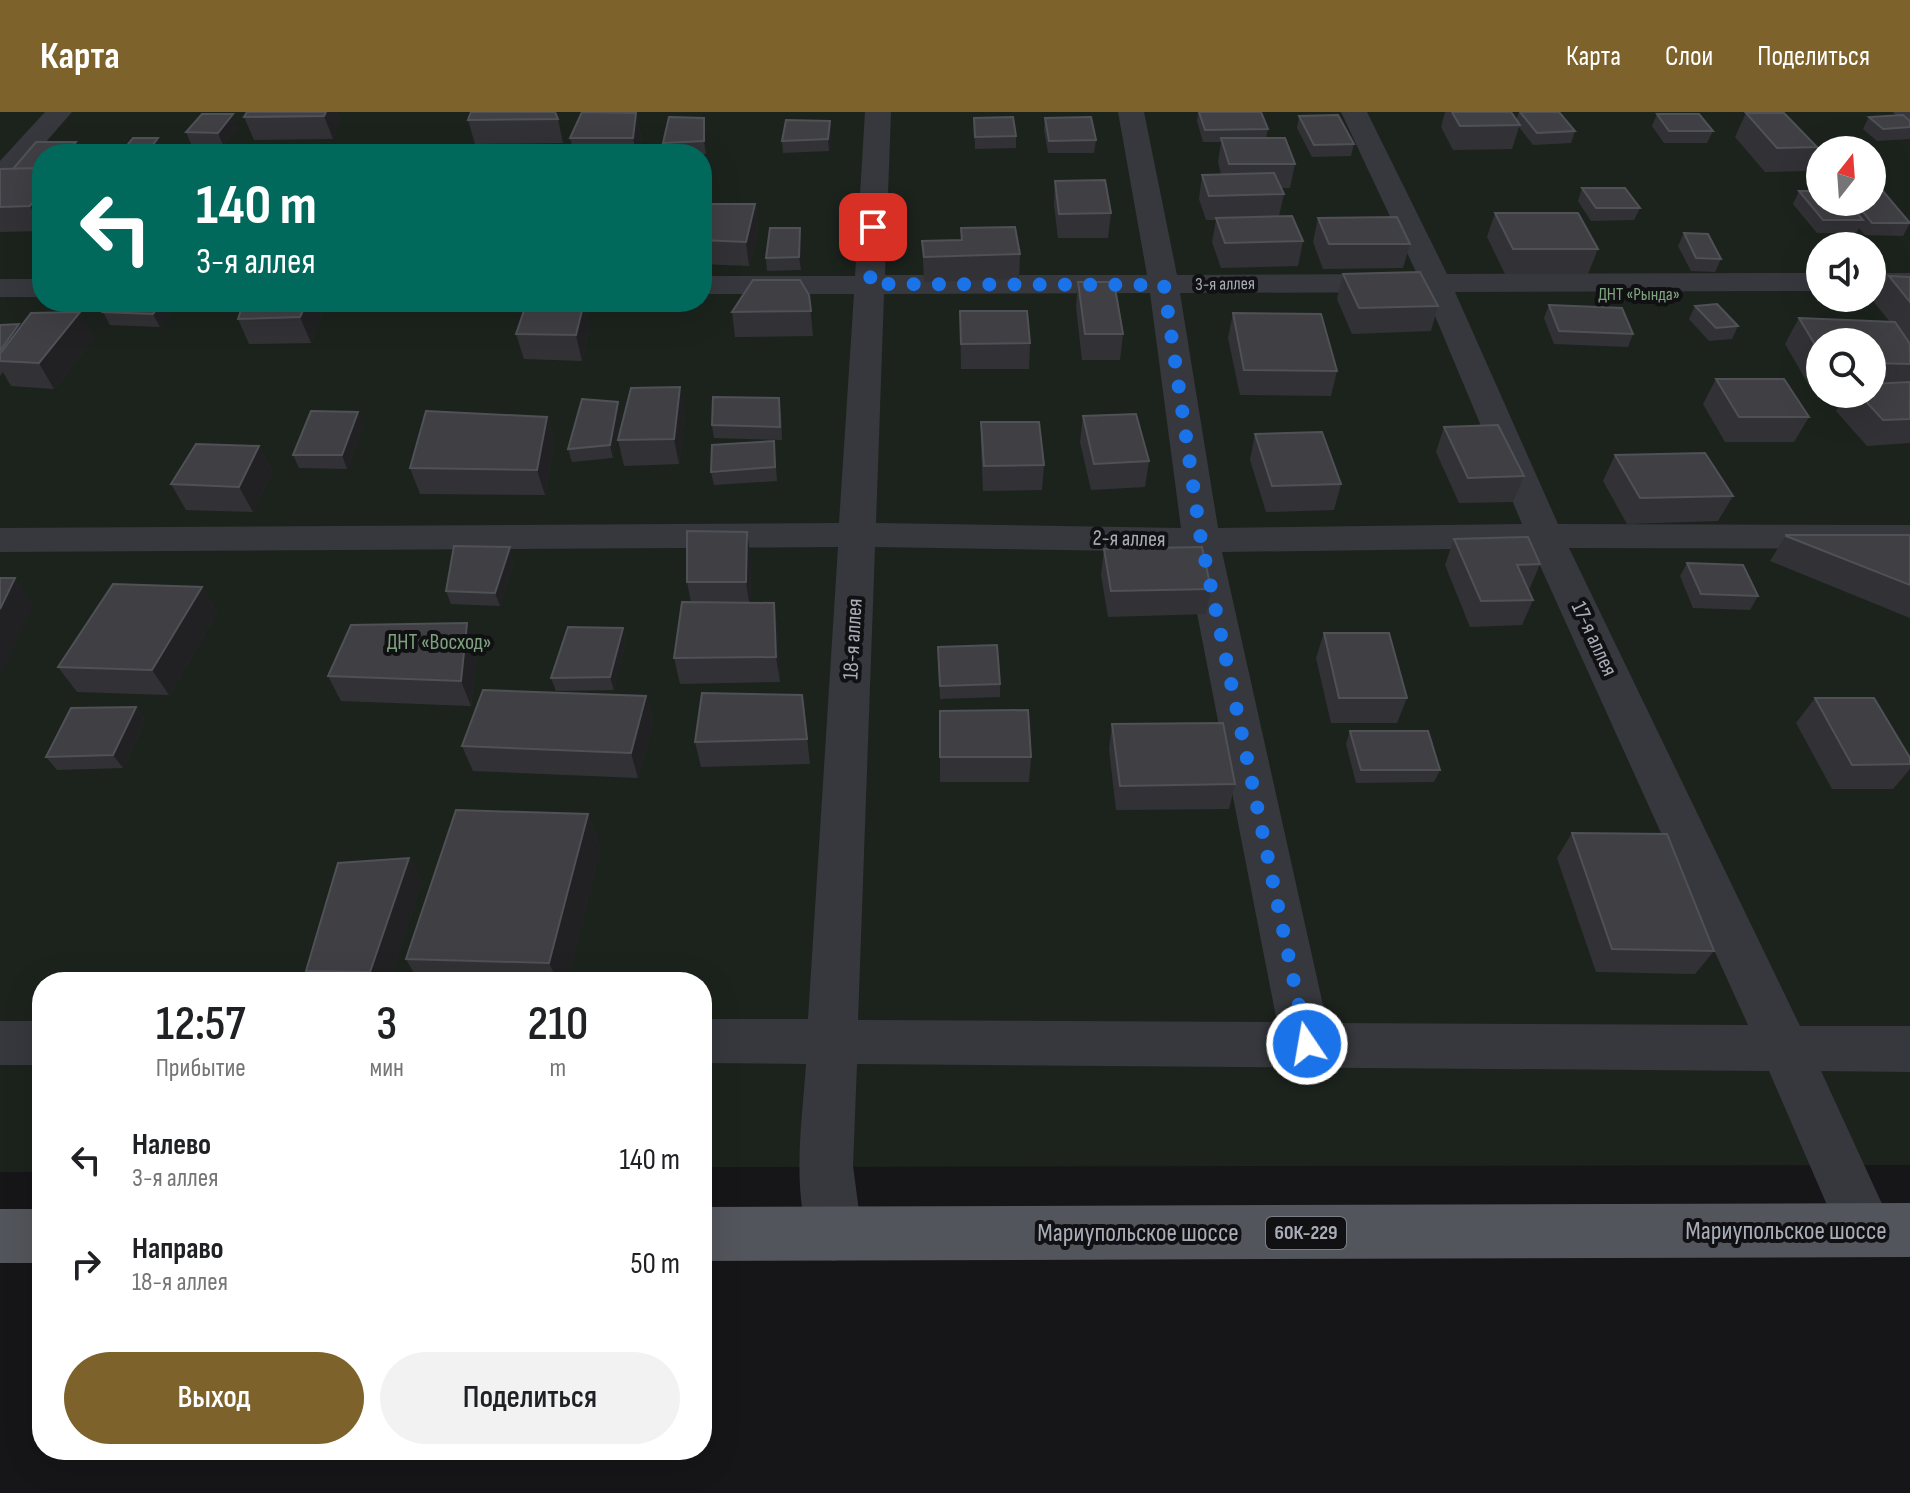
<!DOCTYPE html>
<html lang="ru">
<head>
<meta charset="utf-8">
<style>
	body { margin:0; font-family:"Sofia Sans Condensed",sans-serif; background:#f2f2f2; color:#202124; height:100vh; display:flex; flex-direction:column; font-size:30px; white-space:nowrap }
	* { box-sizing:border-box; margin:0 }
	p { font-size:26px; color:#757577 }
	.icon { flex:none; width:44px; height:44px; fill:none; stroke:currentColor; stroke-width:2; stroke-linecap:round; stroke-linejoin:round }
	.map { position:relative; flex:1; overflow:hidden }
	.side { position:absolute; left:32px; top:860px; width:680px; height:488px; display:flex; flex-direction:column; background:#fff; border-radius:32px; box-shadow:0 8px 32px #0002 }
	.side>* { flex:none }
	.banner { position:absolute; left:32px; top:32px; width:680px; height:168px; border-radius:32px; box-shadow:0 8px 32px #0002; background:#00695c; color:#fff; overflow:hidden }
	.needle { width:52px; rotate:17deg }
	.buttons { position:absolute; left:1806px; top:24px; display:grid; gap:16px }
	.buttons a { display:grid; place-items:center; width:80px; height:80px; border-radius:50%; background:#fff; box-shadow:0 8px 32px #0002; font-size:40px }
	.pin { position:absolute; display:grid; place-items:center; width:68px; height:68px; color:#fff; margin:-34px; border-radius:16px; box-shadow:0 4px 12px #0006 }
	.me { position:absolute; width:88px; margin:-44px; rotate:348deg; stroke-linejoin:round; filter:drop-shadow(0 0 6px #0008) }
	.turn { display:flex; align-items:center; gap:28px; height:168px; padding:0 32px; font-size:36px }
	.turn .icon { width:104px; height:104px; stroke-width:2.5 }
	.turn b { display:block; font-size:56px; line-height:68px }
	.eta { display:flex; justify-content:space-evenly; align-items:center; height:136px; text-align:center }
	.eta b { font-size:48px; font-weight:600; line-height:56px }
	.primary-button { display:flex; gap:16px; margin-top:auto; padding:16px 32px }
	.primary-button a { flex:1; height:92px; border-radius:48px; background:#7e622b; color:#fff; font-size:32px; font-weight:600; line-height:92px; text-align:center }
	.primary-button a+a { background:#f2f2f2; color:#202124 }
	ul { padding:0; list-style:none }
	li { display:flex; align-items:center; gap:24px; height:104px; padding:0 32px }
	li div { flex:1 }
	li b { display:block; font-size:30px }
	li em { font-style:normal }
	header { display:flex; align-items:center; gap:48px; box-sizing:border-box; height:112px; padding:0 40px; background:#7e622b; color:#fff }
	header strong { font-size:38px }
	nav { display:flex; gap:44px; margin-inline-start:auto; font-size:28px }
	.map>svg:first-child { display:block }
	.green { fill:#1c231d; fill-rule:evenodd }
	.lines { fill:none; stroke-linecap:round; stroke-linejoin:round }
	.minor { fill:#37383d; fill-rule:evenodd }
	.major { fill:#53555c; fill-rule:evenodd }
	.wall { fill:#323236 }
	.shaded-wall { fill:#212124 }
	.building { fill:#3f3f44; stroke:#4f5156; stroke-width:2 }
	.route { stroke:#1a73e8; stroke-width:14; stroke-dasharray:0 25.2 }
	.labels { text-anchor:middle; dominant-baseline:central; stroke-width:8; stroke-linejoin:round; paint-order:stroke }
	.far-street-label { font-size:18px; fill:#a8adb8; stroke:#111113 }
	.far-park-label { font-size:18px; fill:#7fa381; stroke:#111113 }
	.shield { fill:#111113; stroke:#7b7e86; stroke-width:2 }
	.shield-label { font-size:20px; font-weight:bold; fill:#a8adb8 }
	.street-label { font-size:22px; fill:#a8adb8; stroke:#111113 }
	.park-label { font-size:22px; fill:#7fa381; stroke:#111113 }
	.near-street-label { font-size:26px; fill:#a8adb8; stroke:#111113 }
</style>
</head>
<body>
<header>
<strong>Карта</strong>
<nav><a>Карта</a><a>Слои</a><a>Поделиться</a></nav>
</header>
<div class="map">
<svg width="1910" height="1381" viewBox="0 0 1910 1381">
	<rect width="100%" height="100%" fill="#161618"/>
	<path class="green" d="M0,0H1910V1053L702,1055V870H42V1060H0ZM1820,38H1872V90H1820ZM42,42H702V190H42ZM1820,134H1872V186H1820ZM1820,230H1872V282H1820Z"/>
	<g class="lines">
		<g class="minor">
			<path d="M45,0H72L10,71L0,73V49Z"/>
			<path d="M865,0H891L885,163H1147L1118,0H1144L1177,163L1417,162L1341,0H1367L1447,162L1820,161V179L1455,180L1558,412L1910,413V437L1569,436L1800,914H1910V960L1821,959L1894,1118L1886,1137L1866,1145L1846,1137L1769,959L857,952L853,1054L862,1122L854,1141L834,1149L814,1141C790,1083 802,1013 806,952L702,951V907H808L838,435L0,440V416L839,411L854,182H702V164H855ZM1425,180L1522,412L1218,416L1180,181ZM1150,181L1181,416L876,411L884,182ZM875,435L1185,440L1277,910L858,908ZM1532,436L1748,913L1327,911L1222,440Z"/>
			<path d="M1893,0H1910V12L1901,9Z"/>
			<rect x="1872" y="161" width="38" height="18"/>
			<rect x="0" y="167" width="42" height="18"/>
			<rect x="0" y="909" width="42" height="44"/>
		</g>
		<g class="major">
			<path d="M1910,1091V1145L702,1149V1095Z"/>
			<rect x="0" y="1097" width="42" height="54"/>
		</g>
	</g>
	<g class="wall">
		<path d="M337,0L340,9L333,27L254,28L244,5Z"/>
		<path d="M1198,0H1261L1268,17L1266,26L1295,52L1290,76H1281L1284,82L1279,104L1303,129L1298,154L1221,156L1212,130L1216,108H1206L1199,87L1202,63L1221,62L1218,50L1221,30H1203L1197,9Z"/>
		<path d="M1445,0H1511L1516,8L1519,0H1559L1575,19L1571,31L1533,33L1519,15L1512,37L1453,38L1441,15Z"/>
		<path d="M636,1L641,25L638,42H574L570,26Z"/>
		<path d="M1746,1L1817,35L1805,59L1765,60L1735,25Z"/>
		<path d="M1657,2L1713,19L1707,31H1664L1652,14Z"/>
		<path d="M1299,4L1354,32L1351,44L1312,45L1297,16Z"/>
		<path d="M1869,5L1910,9V27L1877,29L1863,17Z"/>
		<path d="M974,6L1016,24V36L975,37Z"/>
		<path d="M1045,6L1096,28L1094,41H1048L1044,18Z"/>
		<path d="M558,7L563,31L475,32L468,8Z"/>
		<path d="M830,9L831,21L829,39L783,41L782,29Z"/>
		<path d="M238,15L223,33L191,32L186,20Z"/>
		<path d="M706,18V42H665L663,31Z"/>
		<path d="M42,42V119L0,120V57H13Z"/>
		<path d="M1055,69L1111,101L1108,126H1058L1054,93Z"/>
		<path d="M1582,76L1640,96L1634,108L1591,109L1578,89Z"/>
		<path d="M1799,79L1820,90H1872L1910,111L1903,124L1865,123L1859,116L1856,121H1817L1793,92Z"/>
		<path d="M702,92H755L758,117L749,154L702,152Z"/>
		<path d="M1495,101L1598,137L1588,162H1505L1487,125Z"/>
		<path d="M1318,106L1410,132L1403,156L1323,157L1313,130Z"/>
		<path d="M961,116L1020,142L1019,167L924,170L922,129L961,128Z"/>
		<path d="M1684,121L1721,147L1715,160L1691,159L1678,134Z"/>
		<path d="M801,128V158L767,159L766,146Z"/>
		<path d="M1343,162L1438,194L1431,219L1352,222L1337,187Z"/>
		<path d="M1889,164L1910,165V331L1867,334L1836,299L1846,282H1872V230H1820V275H1810L1785,232L1799,206L1890,210L1874,190Z"/>
		<path d="M1078,170L1123,222L1120,248H1082L1076,195Z"/>
		<path d="M809,183L813,224L735,225L732,200Z"/>
		<path d="M179,190L160,215L110,213L103,200Z"/>
		<path d="M584,190L590,216L582,249L524,247L516,222Z"/>
		<path d="M1549,193L1633,222L1628,235L1554,232L1544,206Z"/>
		<path d="M1695,194L1738,214L1732,227L1709,229L1689,207Z"/>
		<path d="M325,196L311,231L249,232L238,207Z"/>
		<path d="M960,199L1030,231L1029,257H961Z"/>
		<path d="M1233,201L1337,259L1331,284L1240,283L1228,226Z"/>
		<path d="M0,213L21,215L94,226L54,277L11,274L3,260L0,264Z"/>
		<path d="M1716,267L1809,305L1794,330H1725L1703,292Z"/>
		<path d="M781,299L782,328L714,326L712,313Z"/>
		<path d="M685,300L679,352L624,354L618,328Z"/>
		<path d="M621,303L613,346L572,350L568,337Z"/>
		<path d="M1083,304L1149,349L1145,375L1091,378L1080,330Z"/>
		<path d="M547,305L554,330L545,383L420,382L410,356Z"/>
		<path d="M981,310L1044,353L1042,378L983,379L981,336Z"/>
		<path d="M364,313L347,357L299,356L293,343Z"/>
		<path d="M1444,315L1524,364L1513,390L1459,391L1436,340Z"/>
		<path d="M1255,322L1341,372L1334,398L1266,400L1250,348Z"/>
		<path d="M774,329L777,369L714,373L711,360Z"/>
		<path d="M259,334L272,359L253,400L186,398L171,372Z"/>
		<path d="M1615,343L1733,384L1718,409L1627,412L1603,369Z"/>
		<path d="M1786,423H1910V506L1770,449Z"/>
		<path d="M1454,427L1540,452L1529,478L1533,488L1522,513L1470,515L1445,453Z"/>
		<path d="M1104,437L1211,477L1206,502L1108,505L1101,463Z"/>
		<path d="M751,446L750,491H774L777,516L780,570L680,572L674,546L691,490L687,470Z"/>
		<path d="M514,448L500,494L451,492L446,479Z"/>
		<path d="M1687,451L1758,484L1750,498L1693,496L1680,464Z"/>
		<path d="M202,475L217,501L169,583L77,580L58,555Z"/>
		<path d="M623,516L626,529L614,578L556,579L551,566Z"/>
		<path d="M1324,521L1407,586L1397,611H1331L1316,546Z"/>
		<path d="M938,535L1000,572V585L940,587Z"/>
		<path d="M477,537L471,594L341,589L328,564Z"/>
		<path d="M802,583L810,652L701,655L695,630Z"/>
		<path d="M646,584L653,610L638,666L473,659L462,634Z"/>
		<path d="M1815,586L1910,646V657L1893,677H1832L1796,611Z"/>
		<path d="M136,595L145,608L123,656L57,658L46,645Z"/>
		<path d="M940,599L1031,645L1029,670H940Z"/>
		<path d="M1112,612L1235,672L1229,697L1116,698L1109,637Z"/>
		<path d="M1350,619L1440,658L1434,670L1356,671L1346,632Z"/>
		<path d="M588,702L600,737L567,870H419L406,847Z"/>
		<path d="M1572,721L1714,839L1695,862L1596,860L1557,746Z"/>
		<path d="M409,746L422,770L389,870H314L306,859Z"/>
	</g>
	<g class="shaded-wall">
		<path d="M326,0H337L340,9L333,27L324,4Z"/>
		<path d="M636,1L641,25L638,42H636L633,26Z"/>
		<path d="M233,2L238,15L223,33L218,21Z"/>
		<path d="M704,6L706,18V42L704,29Z"/>
		<path d="M830,9L831,21L829,39L828,27Z"/>
		<path d="M158,26L163,39L161,42H146Z"/>
		<path d="M76,30L82,42H66Z"/>
		<path d="M42,78V117L30,94Z"/>
		<path d="M755,92L758,117L749,154L746,130Z"/>
		<path d="M800,116L801,128V158L799,145Z"/>
		<path d="M162,190H179L160,215L153,202Z"/>
		<path d="M307,190H322L325,196L311,231L300,205Z"/>
		<path d="M584,190L590,216L582,249L576,223Z"/>
		<path d="M80,200L94,226L54,277L39,251Z"/>
		<path d="M19,212L27,225L0,249V239Z"/>
		<path d="M680,275L685,300L679,352L674,327Z"/>
		<path d="M618,290L621,303L613,346L610,333Z"/>
		<path d="M358,300L364,313L347,357L342,343Z"/>
		<path d="M547,305L554,330L545,383L537,358Z"/>
		<path d="M259,334L272,359L253,400L239,375Z"/>
		<path d="M747,420L751,446L750,496L746,470Z"/>
		<path d="M510,435L514,448L500,494L495,481Z"/>
		<path d="M15,466L34,492L0,563V497Z"/>
		<path d="M202,475L217,501L169,583L152,558Z"/>
		<path d="M774,491L777,516L780,570L776,545Z"/>
		<path d="M467,511L477,537L471,594L461,569Z"/>
		<path d="M623,516L626,529L614,578L610,565Z"/>
		<path d="M646,584L653,610L638,666L631,641Z"/>
		<path d="M136,595L145,608L123,656L113,643Z"/>
		<path d="M588,702L600,737L567,870H558L549,851Z"/>
		<path d="M409,746L422,770L389,870H377L370,860Z"/>
	</g>
	<g class="building">
		<path d="M247,0H326L324,4L244,5Z"/>
		<path d="M471,0H555L558,7L468,8Z"/>
		<path d="M582,0L636,1L633,26H570Z"/>
		<path d="M1199,0H1261L1268,17L1205,18Z"/>
		<path d="M1452,0H1511L1520,13L1460,14Z"/>
		<path d="M1520,0H1559L1575,19L1537,21Z"/>
		<path d="M1746,1H1784L1817,35L1777,36Z"/>
		<path d="M202,2H233L218,21L186,20Z"/>
		<path d="M1657,2H1699L1713,19H1669Z"/>
		<path d="M1338,3L1354,32L1314,33L1299,4Z"/>
		<path d="M1903,3L1910,9V15L1883,17L1869,5Z"/>
		<path d="M669,5L704,6V29L663,31Z"/>
		<path d="M1013,5L1016,24L975,25L974,6Z"/>
		<path d="M1091,5L1096,28L1049,29L1045,6Z"/>
		<path d="M786,8L830,9L828,27L782,29Z"/>
		<path d="M133,26H158L146,42H120Z"/>
		<path d="M1221,26H1285L1295,52H1229Z"/>
		<path d="M36,30H76L66,42H42V56L13,57Z"/>
		<path d="M42,56V78L30,94L0,95V57Z"/>
		<path d="M1274,61L1284,82L1209,84L1202,63Z"/>
		<path d="M1105,68L1111,101L1059,102L1055,69Z"/>
		<path d="M1582,76H1625L1640,96H1596Z"/>
		<path d="M1872,78H1882L1910,111H1872L1855,90H1872Z"/>
		<path d="M1799,79H1820V90H1847L1863,108H1823Z"/>
		<path d="M702,92H755L746,130L702,128Z"/>
		<path d="M1495,101H1578L1598,137H1513Z"/>
		<path d="M1292,104L1303,129L1225,131L1216,106Z"/>
		<path d="M1397,105L1410,132H1329L1318,106Z"/>
		<path d="M1015,115L1020,142L924,145L922,129L962,128L961,116Z"/>
		<path d="M770,116H800L799,145L766,146Z"/>
		<path d="M1684,121L1708,122L1721,147L1696,146Z"/>
		<path d="M1420,160L1438,194L1359,196L1343,162Z"/>
		<path d="M1889,164L1910,165V190Z"/>
		<path d="M753,168H800L809,183L811,199L732,200Z"/>
		<path d="M1078,170H1114L1123,222H1085Z"/>
		<path d="M112,190H162L153,202L103,200Z"/>
		<path d="M244,190H307L300,205L238,207Z"/>
		<path d="M527,190H584L576,223L516,222Z"/>
		<path d="M1717,192L1738,214L1716,216L1695,194Z"/>
		<path d="M1549,193L1622,196L1633,222L1559,219Z"/>
		<path d="M960,199H1027L1030,231L961,232Z"/>
		<path d="M80,200L39,251L0,249V242L31,201Z"/>
		<path d="M1233,201L1321,202L1337,259L1244,258Z"/>
		<path d="M1799,206L1895,210L1910,232V252L1872,251V230H1820V241Z"/>
		<path d="M19,212L0,239V213Z"/>
		<path d="M1716,267H1784L1809,305H1739Z"/>
		<path d="M1910,270V307L1883,308L1859,282H1872V272Z"/>
		<path d="M680,275L674,327L618,328L631,276Z"/>
		<path d="M713,285L779,286L780,315L712,313Z"/>
		<path d="M582,287L618,290L610,333L568,337Z"/>
		<path d="M311,299L358,300L342,343H293Z"/>
		<path d="M426,299L547,305L537,358L410,356Z"/>
		<path d="M1136,302L1149,349L1094,352L1083,304Z"/>
		<path d="M981,310H1039L1044,353L984,354Z"/>
		<path d="M1498,313L1524,364L1468,366L1444,315Z"/>
		<path d="M1322,320L1341,372L1272,374L1255,322Z"/>
		<path d="M774,329L775,355L711,360L712,333Z"/>
		<path d="M196,332L259,334L239,375L171,372Z"/>
		<path d="M1705,341L1733,384L1640,386L1615,343Z"/>
		<path d="M687,419L747,420L746,470H687Z"/>
		<path d="M1910,423V473L1786,424V423Z"/>
		<path d="M1528,425L1540,452L1517,453L1533,488L1481,489L1454,427Z"/>
		<path d="M454,434L510,435L495,481L446,479Z"/>
		<path d="M1202,435L1211,477L1111,479L1104,437Z"/>
		<path d="M1687,451L1743,453L1758,484L1701,482Z"/>
		<path d="M0,466H15L0,497Z"/>
		<path d="M113,472L202,475L152,558L58,555Z"/>
		<path d="M682,490L774,491L776,545L674,546Z"/>
		<path d="M467,511L461,569L328,564L351,513Z"/>
		<path d="M568,515L623,516L610,565L551,566Z"/>
		<path d="M1324,521H1389L1407,586H1339Z"/>
		<path d="M997,533L1000,572L940,574L938,535Z"/>
		<path d="M483,578L646,584L631,641L462,634Z"/>
		<path d="M702,581L802,583L807,627L695,630Z"/>
		<path d="M1815,586H1874L1910,646V652L1852,653Z"/>
		<path d="M136,595L113,643L46,645L71,596Z"/>
		<path d="M1028,598L1031,645H940V599Z"/>
		<path d="M1223,611L1235,672L1120,674L1112,612Z"/>
		<path d="M1350,619H1428L1440,658H1361Z"/>
		<path d="M456,698L588,702L549,851L406,847Z"/>
		<path d="M1572,721L1667,722L1714,839L1612,837Z"/>
		<path d="M409,746L370,860L306,859L338,751Z"/>
	</g>
	<g class="lines">
		<path class="route" d="M873,115L870,172L1164,173L1201,428L1307,932"/>
	</g>
	<g class="labels">
		<g class="far-street-label">
			<text transform="translate(1225 172) rotate(-1)">3-я аллея</text>
		</g>
		<g class="far-park-label">
			<text x="1639" y="182">ДНТ «Рында»</text>
		</g>
		<rect class="shield" x="1266" y="1105" width="80" height="32" rx="6"/>
		<g class="shield-label">
			<text x="1306" y="1121">60К-229</text>
		</g>
		<g class="street-label">
			<text transform="translate(1129 427) rotate(1)">2-я аллея</text>
			<text transform="translate(853 527) rotate(-87)">18-я аллея</text>
			<text transform="translate(1594 527) rotate(65)">17-я аллея</text>
		</g>
		<g class="park-label">
			<text x="439" y="530">ДНТ «Восход»</text>
		</g>
		<g class="near-street-label">
			<text x="1786" y="1119">Мариупольское шоссе</text>
			<text x="1138" y="1121">Мариупольское шоссе</text>
		</g>
	</g>
</svg>
<div class="buttons">
<a><svg class="needle" viewBox="-14 -14 28 28"><path d="M0-13l5 13h-10z" fill="#e53935"/><path d="M0 13l5-13h-10z" fill="#757577"/></svg></a>
<a><svg class="icon" aria-label="sound" viewBox="0 0 24 24"><path d="M4 9h4l5-4v14l-5-4H4zM17 9q2 3 0 6"/></svg></a>
<a><svg class="icon" aria-label="search" viewBox="0 0 24 24"><circle cx="10" cy="10" r="6"/><path d="M15 15l6 6"/></svg></a>
</div>
<div class="pin" style="left:873px;top:115px;background:#d93025"><svg class="icon" aria-label="arrive" viewBox="0 0 24 24"><path d="M6 21V4h12l-3 4 3 4H6"/></svg></div>
<svg class="me" style="left:1307px;top:932px" viewBox="-20 -20 40 40"><circle r="17" fill="#1a73e8" stroke="#fff" stroke-width="3"/><path d="M0-11L8 9 0 5-8 9z" fill="#fff"/></svg>
<div class="banner">
<div class="turn"><svg class="icon" aria-label="left" viewBox="0 0 24 24"><path d="M17 20v-9H6M10 6l-5 5 5 5"/></svg><div><b>140 m</b>3-я аллея</div></div>
</div>
<section class="side">
<div class="eta">
<div><b>12:57</b><p>Прибытие</p></div>
<div><b>3</b><p>мин</p></div>
<div><b>210</b><p>m</p></div>
</div>
<ul>
<li><svg class="icon" aria-label="left" viewBox="0 0 24 24"><path d="M17 20v-9H6M10 6l-5 5 5 5"/></svg><div><b>Налево</b><p>3-я аллея</p></div><em>140 m</em></li>
<li><svg class="icon" aria-label="right" viewBox="0 0 24 24"><path d="M7 20v-9h11M14 6l5 5-5 5"/></svg><div><b>Направо</b><p>18-я аллея</p></div><em>50 m</em></li>
</ul>
<div class="primary-button"><a>Выход</a><a>Поделиться</a></div>
</section>
</div>
</body>
</html>
